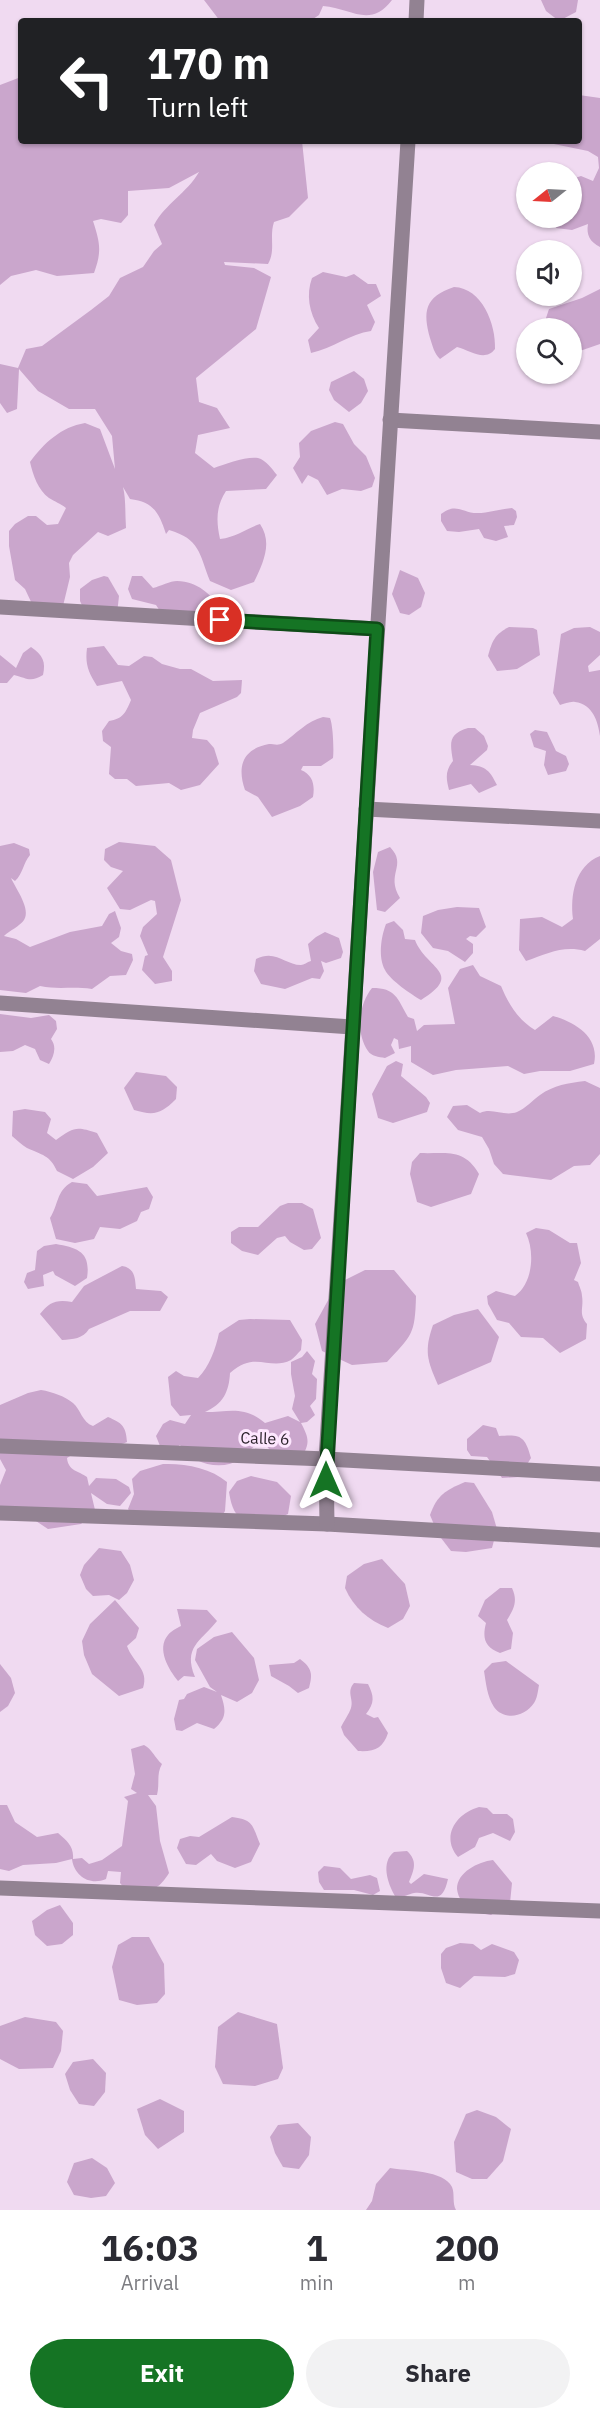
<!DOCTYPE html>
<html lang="en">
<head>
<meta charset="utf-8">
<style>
	body { margin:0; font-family:"IBM Plex Sans",sans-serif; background:#f2f2f3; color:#2b2b33; height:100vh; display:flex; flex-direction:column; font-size:22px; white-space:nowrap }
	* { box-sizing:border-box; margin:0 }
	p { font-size:20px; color:#7c7c81 }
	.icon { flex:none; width:33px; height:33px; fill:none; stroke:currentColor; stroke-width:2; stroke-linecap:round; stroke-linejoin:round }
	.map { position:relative; height:2210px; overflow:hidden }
	.drawer { display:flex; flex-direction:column; background:#fff; flex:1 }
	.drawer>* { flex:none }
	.hud { position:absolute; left:18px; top:18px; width:564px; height:126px; border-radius:6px; box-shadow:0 2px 4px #0004; background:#202124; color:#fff; overflow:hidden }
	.needle { width:39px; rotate:252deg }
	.controls { position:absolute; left:516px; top:162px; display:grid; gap:12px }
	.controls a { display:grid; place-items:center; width:66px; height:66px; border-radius:50%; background:#fff; box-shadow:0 2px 4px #0004; font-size:30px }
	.pin { position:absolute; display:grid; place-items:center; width:51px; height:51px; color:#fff; margin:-26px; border:3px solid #fff; border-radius:50%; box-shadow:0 2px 6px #0007 }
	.me { position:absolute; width:66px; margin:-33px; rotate:0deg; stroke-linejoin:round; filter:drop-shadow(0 0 4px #0008) }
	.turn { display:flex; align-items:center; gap:21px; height:126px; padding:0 30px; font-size:27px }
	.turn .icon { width:78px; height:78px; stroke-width:2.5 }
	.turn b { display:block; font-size:42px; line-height:51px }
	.eta { display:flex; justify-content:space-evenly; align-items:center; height:102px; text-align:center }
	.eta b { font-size:36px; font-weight:800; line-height:42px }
	.cta { display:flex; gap:12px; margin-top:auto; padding:12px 30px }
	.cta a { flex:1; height:69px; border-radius:36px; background:#157424; color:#fff; font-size:24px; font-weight:800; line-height:69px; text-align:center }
	.cta a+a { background:#f2f2f3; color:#2b2b33 }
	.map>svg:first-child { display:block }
	.forest { fill:#caa6cc }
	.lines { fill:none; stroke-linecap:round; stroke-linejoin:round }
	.minor { stroke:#928292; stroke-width:15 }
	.route-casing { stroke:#0e4b17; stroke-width:15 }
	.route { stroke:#157424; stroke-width:10 }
	.labels { text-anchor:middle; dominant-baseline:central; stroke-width:6; stroke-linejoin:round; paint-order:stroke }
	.street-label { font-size:16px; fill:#2c232c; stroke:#fde7fe }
</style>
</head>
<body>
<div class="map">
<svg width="600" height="2210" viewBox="0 0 600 2210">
	<rect width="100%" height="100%" fill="#f0daf1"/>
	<g class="forest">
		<path d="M204,0H392C370,29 351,8 323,6L319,15L310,21H220Z"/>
		<path d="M541,0H578L576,12L559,21L546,11Z"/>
		<path d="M21,77V141H302L308,198L289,217L274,222C269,237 276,250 268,264L224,262L225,265L254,268L271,277L256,329L196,378L199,402L217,408L230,428L198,435L195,453L214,468C225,464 247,456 258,458C266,460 272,469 277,475L266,489L226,491C216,506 216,521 220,539C237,537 245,529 260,524C273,543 263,563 254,582L231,590L210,581C199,553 200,539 169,530L166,534C159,513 154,502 130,499L123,487C126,499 125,514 126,528L108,536L98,532L73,555L69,563L70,577L63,606H33L25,589L15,580L9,546V531L15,524L28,516H36L47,525L58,524L66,508C60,503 55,502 49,498C38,490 33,475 30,462C44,443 61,427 85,423L100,429L115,469L112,436L95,409H69L38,391L19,369L17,409L7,413L0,403V364L18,368L26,349L42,346L91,310L109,296L120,278L143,267L154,251L162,244L154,225C165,204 187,193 199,172L169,188L128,191V215L121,223L101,219L93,221C100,243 102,251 94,273L57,276L36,270L11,276L0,285V85Z"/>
		<path d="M579,95L600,98V247C590,242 586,235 588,224L572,230L556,228L551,218H572V179L581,176L593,181L599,168L598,157L588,151L539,141H579Z"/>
		<path d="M323,272L346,277L354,274L368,284H376L381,296L367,305L375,322L371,331C350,334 333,348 311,353L308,340L319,328C309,313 306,294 312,278Z"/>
		<path d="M454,287C482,288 496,324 495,349C485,362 471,351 457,347L440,359C434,353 433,347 430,338C423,312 424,297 454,287Z"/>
		<path d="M600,289V344L577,352L572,351V328H547L546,318L549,309L582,298Z"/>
		<path d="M354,371L364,379L368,391L361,403L349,412L334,400L329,390L331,382Z"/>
		<path d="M335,422L343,424L354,444L366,456L375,478L372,487L361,491L342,489L327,495L318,480L308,475L302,484L293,468L300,457L299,443L311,431Z"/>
		<path d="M512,508L516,511L517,517L514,525L504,526L508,537L496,541L484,538L479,529L459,532L447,531L441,521V514C456,502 463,513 477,513C489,513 500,509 512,508Z"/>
		<path d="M400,570L418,578L425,593L421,607L409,615L400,613L392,594Z"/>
		<path d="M104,576L108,577L119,596L117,614L85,612L80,601V589L92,580Z"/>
		<path d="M132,576H142L153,588C161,586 170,581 177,581C198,581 210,595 223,609L220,620L160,611L156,605L132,599L128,589Z"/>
		<path d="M509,627L533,628L537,630L540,655L517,669L497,671L488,656C492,641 495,634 509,627Z"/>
		<path d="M590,627L600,632V655L588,666L589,672L600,670V736C598,722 593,704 575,702C571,701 564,704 560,705L553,693L561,634L574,628Z"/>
		<path d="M104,646L118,665L129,666L144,656L152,657L162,664L180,669H191L213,681L242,680L241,693L237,697L200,713L193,730L192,738L207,740L214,748L219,764L200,785L181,790L169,783L136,786L127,779H115L109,774L111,747L103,741L102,731L109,721C123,719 126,712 131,700L122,681L97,686C88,672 85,664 87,648Z"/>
		<path d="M31,647C43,655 46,662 43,675C30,683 27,678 14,675L7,683H0V655L16,668L23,653Z"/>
		<path d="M323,717L330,718C333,725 334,750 333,758L321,766H303L301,770C313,775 315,785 313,797L300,806L272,817L258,797L245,790C237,767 242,749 269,744C274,744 278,746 283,743C296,734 307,721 323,717Z"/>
		<path d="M468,728H475L484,736L488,746L487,750L470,765C486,766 490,771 497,785L479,793L471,784L449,790C446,778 445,771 453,761C450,743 448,734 468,728Z"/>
		<path d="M535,730L547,732L556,751L566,756L569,764L566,771L548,775L544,765L546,751L534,747L530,734Z"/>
		<path d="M119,842L155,846L171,860L181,900L163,957L172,971V981L155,984L142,970L145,956L148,955L140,936L143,927L157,914L155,901L151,900L130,910L120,909L107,888L123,871L111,867L104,860L105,849Z"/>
		<path d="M14,843L29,849L30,855C23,863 23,874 15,881L11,878C16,889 31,909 24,920C20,926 9,931 4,936L16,939L30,947L70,932L102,926L109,914L115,911L121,928L119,937L111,943L121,951L132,954L133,960L126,975L110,976L92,989C72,986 59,990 40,986L26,993L0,990V846Z"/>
		<path d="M390,847C408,866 385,873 400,898L385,912L377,910L373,872L378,852Z"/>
		<path d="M600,856V939L585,951C563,945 547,954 526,961L519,950L520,919L542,917L562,927L573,919C570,895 575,866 600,856Z"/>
		<path d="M457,907L479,908L486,927L476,937L470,936L466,939L473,944V953L465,962L448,951L433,948L421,933L423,916L438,910Z"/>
		<path d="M394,921L403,930L405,939L415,940C426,969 465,973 421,1000C412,995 390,980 385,970C378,957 381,937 386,924Z"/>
		<path d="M325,932L339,938L343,952L341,958L326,963L321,961L324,971L320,979L312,978L285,989L261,984L254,971L256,959C276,949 285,965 301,965C304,965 307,962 311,961L308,944L316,937Z"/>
		<path d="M473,965L480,976L501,986C508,1003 518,1020 535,1030L553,1016C575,1022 600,1037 594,1064L570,1071H540L524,1074L508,1066L456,1070L433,1075L411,1062V1046L399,1049L398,1040L394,1038L391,1045L395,1053L385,1058C379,1057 371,1056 368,1051C355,1032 359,1004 372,988C396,988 397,998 408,1017L414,1019L417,1031L424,1025L455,1024L448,988L460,969Z"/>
		<path d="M0,1014L31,1018L49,1015L56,1021L57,1029L51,1039C57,1047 54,1056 49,1064L40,1060L35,1049L25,1045L13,1051L0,1052Z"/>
		<path d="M396,1061L403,1064L401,1076L426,1097L430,1103L427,1112L393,1123L378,1118L372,1094L387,1066Z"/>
		<path d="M136,1072L166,1076L177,1087L176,1099C161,1114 154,1116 134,1110L124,1088Z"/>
		<path d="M585,1081L600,1088V1154L590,1165L574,1166L551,1180L503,1174L494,1164L489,1149L482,1137L458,1130L447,1117L453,1106L467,1105L480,1113C492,1107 504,1117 517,1112C525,1109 533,1100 540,1095C554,1085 568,1083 585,1081Z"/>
		<path d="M25,1109L45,1112L51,1119L47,1133L56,1140C74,1127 76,1126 97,1133L108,1153L93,1167L73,1179L57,1171C50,1155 42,1155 27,1148C22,1145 17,1140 12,1136L13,1111Z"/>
		<path d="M420,1153C447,1154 464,1148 479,1174L471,1194L431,1207L417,1202L410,1174L412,1162Z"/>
		<path d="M72,1182L87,1184L97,1196L147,1187L153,1197L149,1209L141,1212L137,1221L120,1229L100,1227L94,1239L75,1243L56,1239L50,1218C59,1204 56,1191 72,1182Z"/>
		<path d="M288,1203H302L313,1209L321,1238L312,1249L304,1250L290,1242L285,1236L277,1238L258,1255L242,1251L231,1243V1232L239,1227H258L280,1206Z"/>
		<path d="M536,1228L549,1230L570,1243H577L581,1263L574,1280L578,1282C579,1286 582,1291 582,1296C584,1308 578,1313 587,1324L586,1339L560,1353L543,1338L521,1337L509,1323L497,1320L488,1304L487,1296L496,1291L515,1296C533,1283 535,1252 526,1233Z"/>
		<path d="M56,1244C78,1248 91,1252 87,1278L75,1286L55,1275L53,1271L43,1275L44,1286L28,1289L24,1282L27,1273L35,1270L37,1251L44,1246Z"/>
		<path d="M122,1266C135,1268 135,1278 136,1289L161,1291L168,1297L160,1311H130L89,1329C83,1339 73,1339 62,1340L40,1314C49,1302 57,1299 72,1302L84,1286Z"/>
		<path d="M365,1270H394L416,1296C415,1335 412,1335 387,1362L352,1365L322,1351L315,1324L337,1284Z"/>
		<path d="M478,1309L499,1337L491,1362L438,1385C427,1360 424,1351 433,1325L454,1315Z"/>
		<path d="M250,1319L290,1320L302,1340L301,1350C298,1353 294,1358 291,1360C269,1371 255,1350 230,1373C229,1392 223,1404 205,1412C229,1412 244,1405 265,1423L288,1416L300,1422L292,1409L295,1396L291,1374V1362L302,1357L307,1351L315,1361L312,1374L317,1379L316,1399L310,1406L315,1415L307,1422L301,1423C309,1438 310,1443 302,1457L275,1456L264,1443C249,1446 251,1452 241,1459C221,1472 192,1464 180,1445L170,1452L160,1446L156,1436L163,1424L170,1420L185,1424L191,1415L180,1416L171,1405L168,1377L176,1371L184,1376L198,1378C209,1367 216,1348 219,1333L239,1320Z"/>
		<path d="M41,1390C53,1392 64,1396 73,1403C81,1410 82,1422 93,1426L108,1417C122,1423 126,1426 127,1442C108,1450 84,1447 67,1458C68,1471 79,1471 87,1477L89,1486L96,1478L116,1479L129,1487L131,1493L120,1506L107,1504L91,1493L95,1510L81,1524L48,1529L33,1519L0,1508V1485L6,1470L0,1459V1405L28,1393Z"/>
		<path d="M483,1425L496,1428L499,1436C521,1434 525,1436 531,1458L519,1477L502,1478L487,1457L471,1456L467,1450V1439Z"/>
		<path d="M163,1464C184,1463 211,1468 227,1482L225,1511L216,1525L134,1517L128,1509L134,1494L132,1479L140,1471Z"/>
		<path d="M251,1476L277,1482L291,1496L288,1514L261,1526C238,1519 233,1516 229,1492L237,1481Z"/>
		<path d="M465,1482L474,1483L492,1512L497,1529L492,1548L466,1552L451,1551L438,1534L430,1515C437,1495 446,1490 465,1482Z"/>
		<path d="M99,1548L121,1551L130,1565L134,1580L127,1593L119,1600L109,1595L93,1596L86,1589L80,1575L84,1565Z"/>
		<path d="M382,1559L405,1584L410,1606L403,1619L388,1628C368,1620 354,1608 345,1588L347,1576L364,1564Z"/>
		<path d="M500,1588H512C518,1601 514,1609 507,1620L513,1633L511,1649L500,1653C485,1647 482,1639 486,1623L478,1616L485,1600Z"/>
		<path d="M115,1600L139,1628L136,1638L127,1646C133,1663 149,1669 143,1688L119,1696L92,1674L84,1655L82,1641L90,1624Z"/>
		<path d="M177,1609L207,1610L217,1621C200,1642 183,1647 195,1677L184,1676L178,1681C169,1670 156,1649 168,1635C171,1631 177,1628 181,1626Z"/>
		<path d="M232,1632L254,1658L259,1680L252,1693L237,1702L221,1695C226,1710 227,1718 214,1729L197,1723L182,1731L176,1730L174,1719L179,1700L184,1699L187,1694L204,1687L217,1692L210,1687L195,1660L197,1649L214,1637Z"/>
		<path d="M300,1659C312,1668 313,1674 309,1688L298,1693L289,1686L271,1676L269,1665L294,1663Z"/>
		<path d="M506,1661L539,1685C538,1691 537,1699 534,1703C525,1717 504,1721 494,1707C487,1696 486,1683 484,1671L492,1663Z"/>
		<path d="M0,1664L11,1678L15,1693L8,1706L0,1712Z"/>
		<path d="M354,1683L368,1684C374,1696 375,1703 366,1714L374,1718L378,1717L388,1733C383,1748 375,1752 358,1751L344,1735L341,1727C344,1721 349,1714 351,1708C354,1699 346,1692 354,1683Z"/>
		<path d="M144,1745C152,1749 155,1758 162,1764C156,1774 160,1784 157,1795H148L156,1806L160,1841L169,1873C156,1894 149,1890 126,1890L120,1883L121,1872L108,1871L106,1879C90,1886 74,1876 72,1859L56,1863L23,1865L9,1871L0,1869V1805H7L15,1822L37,1837L58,1833C67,1841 74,1846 73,1859L82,1858L89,1864L102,1860L122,1846L128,1801L124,1797L137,1793L131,1789L135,1774L131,1749Z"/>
		<path d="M479,1807L487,1808L493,1814H507L513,1819L515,1832L510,1841L493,1833L479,1838L475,1847L458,1857C440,1836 457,1813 479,1807Z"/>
		<path d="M232,1817C254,1820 252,1825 260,1844L251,1862L235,1868L217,1861L211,1854L196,1865L186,1864L177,1848L180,1839L190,1836L199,1837Z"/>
		<path d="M407,1851C418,1861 414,1870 409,1882L411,1884L424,1874L448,1879C441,1910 430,1890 414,1893C406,1895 403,1898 395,1896C387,1882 381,1862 394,1852Z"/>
		<path d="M493,1860L512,1883L510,1903L491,1915L469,1911C464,1905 458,1898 457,1889C457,1872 478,1862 493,1860Z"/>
		<path d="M324,1866L340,1868L351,1879L370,1875L377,1878L380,1891L373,1895L354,1890H324L319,1882L318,1872Z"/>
		<path d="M60,1905L73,1923V1935L62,1944L47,1946L35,1935L32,1921L47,1910Z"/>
		<path d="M132,1937H149L164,1964L165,1994L157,2003L137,2005L119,2000L112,1967L118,1945Z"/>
		<path d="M460,1943L473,1944L481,1950L492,1944L514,1952L519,1960L515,1974L505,1977L474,1976L460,1988L446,1983L441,1968V1954L446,1948Z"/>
		<path d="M238,2012L277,2024L283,2068L278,2079L255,2086L223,2084L215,2067L218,2027Z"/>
		<path d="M25,2017L56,2022L63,2031L61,2051L53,2068L19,2069L0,2059V2026Z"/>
		<path d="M93,2059L106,2073L105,2092L94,2106L79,2104L70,2090L65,2074L73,2062Z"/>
		<path d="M160,2099L184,2111V2132L158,2149L145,2135L137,2109Z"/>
		<path d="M477,2110L496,2117L511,2129L503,2161L487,2179H472L456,2172L454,2142L466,2114Z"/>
		<path d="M298,2123L311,2137L309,2155L299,2169L283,2167L275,2153L270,2137L278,2125Z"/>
		<path d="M92,2158L107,2168L115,2183L106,2196L91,2198L74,2195L67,2182L74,2163Z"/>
		<path d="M390,2168C406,2171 444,2170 452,2187C455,2194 452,2203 456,2210H366L372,2201L376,2184Z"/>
	</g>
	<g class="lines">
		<g class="minor">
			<path d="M416,21L417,0"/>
			<path d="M390,420L600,432"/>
			<path d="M0,607L377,629"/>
			<path d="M366,809L600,821"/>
			<path d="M0,1003L352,1027"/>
			<path d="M0,1446L326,1459L600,1474"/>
			<path d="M0,1513L327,1524L600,1540"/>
			<path d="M327,1524L326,1459L408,141"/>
			<path d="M0,1888L600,1911"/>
		</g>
	</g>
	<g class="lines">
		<defs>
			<path id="route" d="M220,620L377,629L326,1480"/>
		</defs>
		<use href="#route" class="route-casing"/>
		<use href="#route" class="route"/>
	</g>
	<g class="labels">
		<g class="street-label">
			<text transform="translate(265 1438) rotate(2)">Calle 6</text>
		</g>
	</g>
</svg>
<div class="controls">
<a><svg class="needle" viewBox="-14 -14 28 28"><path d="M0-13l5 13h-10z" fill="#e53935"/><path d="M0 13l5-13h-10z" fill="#7c7c81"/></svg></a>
<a><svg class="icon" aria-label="sound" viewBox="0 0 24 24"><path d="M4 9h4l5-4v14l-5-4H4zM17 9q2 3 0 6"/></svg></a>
<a><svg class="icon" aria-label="search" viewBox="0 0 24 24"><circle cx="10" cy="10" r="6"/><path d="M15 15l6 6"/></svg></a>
</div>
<div class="pin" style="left:220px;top:620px;background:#d93025"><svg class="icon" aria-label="arrive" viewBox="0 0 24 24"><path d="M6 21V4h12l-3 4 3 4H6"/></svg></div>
<svg class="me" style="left:326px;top:1480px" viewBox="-20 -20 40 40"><path d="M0-17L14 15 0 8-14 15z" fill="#157424" stroke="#fff" stroke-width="4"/></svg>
<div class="hud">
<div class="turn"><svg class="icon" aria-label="left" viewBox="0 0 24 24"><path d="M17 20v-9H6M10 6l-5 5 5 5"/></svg><div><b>170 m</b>Turn left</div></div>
</div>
</div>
<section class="drawer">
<div class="eta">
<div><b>16:03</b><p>Arrival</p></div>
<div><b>1</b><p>min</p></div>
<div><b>200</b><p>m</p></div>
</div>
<div class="cta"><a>Exit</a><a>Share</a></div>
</section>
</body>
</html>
